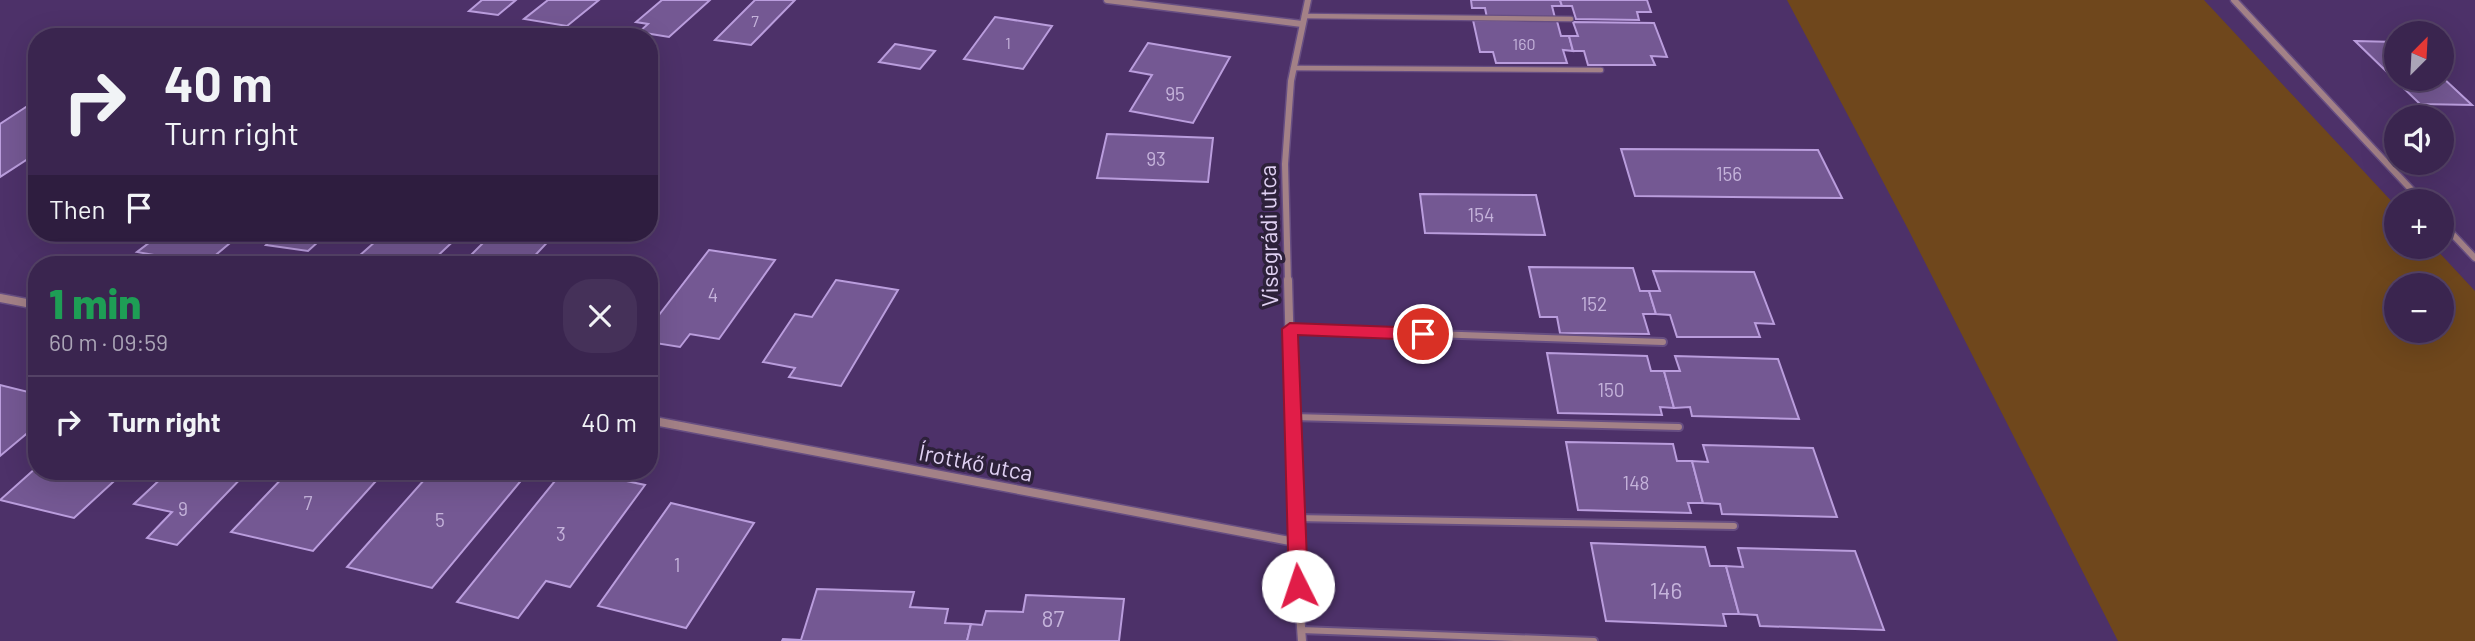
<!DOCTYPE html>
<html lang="en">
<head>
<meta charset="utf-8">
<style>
	body { margin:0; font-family:Barlow,sans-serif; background:#453159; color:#f1f3f6; height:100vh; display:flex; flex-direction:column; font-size:26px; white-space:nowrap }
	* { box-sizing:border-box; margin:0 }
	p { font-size:23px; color:#aba5b7 }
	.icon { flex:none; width:38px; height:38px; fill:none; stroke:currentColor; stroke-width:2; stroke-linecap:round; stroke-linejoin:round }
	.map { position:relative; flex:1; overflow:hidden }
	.sheet { position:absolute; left:28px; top:256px; width:630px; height:224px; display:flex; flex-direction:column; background:#3a254f; border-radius:28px; box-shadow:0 7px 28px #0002,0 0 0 2px #544266 }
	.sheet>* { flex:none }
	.guide { position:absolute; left:28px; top:28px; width:630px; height:214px; border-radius:28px; box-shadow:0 7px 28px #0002,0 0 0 2px #544266; background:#3a254f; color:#f1f3f6; overflow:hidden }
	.needle { width:46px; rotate:24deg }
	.fabs { position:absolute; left:2384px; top:21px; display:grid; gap:14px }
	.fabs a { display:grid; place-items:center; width:70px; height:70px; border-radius:50%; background:#3a254f; box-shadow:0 7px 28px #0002,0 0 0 2px #544266; font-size:35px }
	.pin { position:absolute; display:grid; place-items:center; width:60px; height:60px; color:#fff; margin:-30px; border:4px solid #fff; border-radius:50%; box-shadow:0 2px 7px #0007 }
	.me { position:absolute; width:77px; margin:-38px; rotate:356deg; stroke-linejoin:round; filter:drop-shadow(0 0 5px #0008) }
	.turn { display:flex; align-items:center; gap:24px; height:147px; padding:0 21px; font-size:32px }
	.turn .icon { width:91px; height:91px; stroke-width:2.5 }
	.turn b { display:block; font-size:49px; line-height:60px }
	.then { display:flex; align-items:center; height:66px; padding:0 21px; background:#0003; gap:14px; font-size:26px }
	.round { display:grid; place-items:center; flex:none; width:74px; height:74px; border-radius:28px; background:#453159 }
	.head { display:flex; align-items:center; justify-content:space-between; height:119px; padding:0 21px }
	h1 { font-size:42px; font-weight:800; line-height:52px; color:#1e9e55 }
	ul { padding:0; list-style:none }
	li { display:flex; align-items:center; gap:21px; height:91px; padding:0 21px; border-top:2px solid #544266 }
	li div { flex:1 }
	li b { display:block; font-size:26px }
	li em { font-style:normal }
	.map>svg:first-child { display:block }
	.green { fill:#6f471c; fill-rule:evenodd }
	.building { fill:#745893; stroke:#ba9ddd; stroke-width:2 }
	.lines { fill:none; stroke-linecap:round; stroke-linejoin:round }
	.service-far1-casing { stroke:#674e82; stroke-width:7 }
	.service-casing { stroke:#674e82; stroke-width:10 }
	.minor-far1-casing { stroke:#674e82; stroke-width:9 }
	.minor-casing { stroke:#674e82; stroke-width:11 }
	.service-far1 { stroke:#a38187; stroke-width:4.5 }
	.service { stroke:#a38187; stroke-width:6 }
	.minor-far1 { stroke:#a38187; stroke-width:6 }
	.minor { stroke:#a38187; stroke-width:8 }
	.route { fill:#e11d48; stroke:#92132f; stroke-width:2 }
	.labels { text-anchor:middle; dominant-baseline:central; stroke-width:7; stroke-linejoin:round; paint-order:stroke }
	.far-number-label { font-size:16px; fill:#c5b3db }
	.number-label { font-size:19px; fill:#c5b3db }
	.street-label { font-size:23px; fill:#e0d1f3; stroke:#2d213a }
	.near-number-label { font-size:23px; fill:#c5b3db }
</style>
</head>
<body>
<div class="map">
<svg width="2475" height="641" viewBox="0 0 2475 641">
	<rect width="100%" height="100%" fill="#4d3169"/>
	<path class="green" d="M1787,0H2204L2396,206V247H2434L2475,291V641H2118L1908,229ZM2396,285H2441V331H2396Z"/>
	<g class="building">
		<path d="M482,0H516L498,15L469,11Z"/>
		<path d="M548,0H599L567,26L524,19Z"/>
		<path d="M662,0H710L669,37L639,32L648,24L636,22Z"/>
		<path d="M755,0H795L751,45L715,40Z"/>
		<path d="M1471,0H1560L1562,6H1552L1555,18H1487L1485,8H1472Z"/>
		<path d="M1560,0H1647L1651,12H1637L1639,20L1576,19L1572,6H1562Z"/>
		<path d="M995,17L1052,26L1023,69L964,59Z"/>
		<path d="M1473,20L1557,21L1561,36H1569L1573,51L1563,50L1567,63H1496L1493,52H1480Z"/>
		<path d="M1573,22L1654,23L1667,57L1651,56L1655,65H1588L1584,51H1573L1569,36H1578Z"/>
		<path d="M2355,41L2396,42V79H2441V76L2472,105L2420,104Z"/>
		<path d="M1148,43L1230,57L1193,123L1130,111L1152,75L1130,71Z"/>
		<path d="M895,44L935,51L920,69L879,62Z"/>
		<path d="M29,105L37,107V153L0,177V124Z"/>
		<path d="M1107,134L1213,138L1208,182L1097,178Z"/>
		<path d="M1621,149L1818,150L1842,198L1635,196Z"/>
		<path d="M1420,194L1536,195L1545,235L1425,233Z"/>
		<path d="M162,233H242L205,264L137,252Z"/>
		<path d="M279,233H328L308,251L266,245Z"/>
		<path d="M385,233H462L429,264H350Z"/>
		<path d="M493,233H556L527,264H462Z"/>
		<path d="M709,250L775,260L719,339L690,334L680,347L649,342V328Z"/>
		<path d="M1529,267L1633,268L1640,291H1649L1656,314H1643L1649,334L1560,333L1557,317H1540Z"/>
		<path d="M1653,271L1754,272L1774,324L1755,323L1760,337H1677L1670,315L1656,314L1649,291H1660Z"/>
		<path d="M836,280L898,290L841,386L789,377L795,368L763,362L795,314L812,317Z"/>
		<path d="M1547,353L1647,356L1651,371H1664L1674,408L1660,407L1662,415L1558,413Z"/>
		<path d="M1675,356L1778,359L1799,419L1692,416L1690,407L1674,408L1664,371H1680Z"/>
		<path d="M37,384V425L0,456V385L28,392Z"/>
		<path d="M1566,442L1673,444L1677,461H1692L1703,503H1688L1691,513L1578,510Z"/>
		<path d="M1703,445L1813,448L1837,517L1722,514L1720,504L1703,503L1692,461L1708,462Z"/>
		<path d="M37,467V471H125L74,518L0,500Z"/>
		<path d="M169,471H248L177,545L147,538L172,512L134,504Z"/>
		<path d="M286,471H385L313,551L231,532L289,471Z"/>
		<path d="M432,471H529L432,588L347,567Z"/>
		<path d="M563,471H580L645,485L570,587L546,581L518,618L457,602Z"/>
		<path d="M671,503L754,523L686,628L598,606Z"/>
		<path d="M1591,543L1705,547L1710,566H1726L1739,614H1723L1726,626L1606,621Z"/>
		<path d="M1738,548L1855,551L1884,630L1760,626L1757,615L1739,614L1726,566L1743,567Z"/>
		<path d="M817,589L914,592L910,607L948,609L945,623L971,624L967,641H782L783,639L801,640Z"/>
		<path d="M1026,595L1124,599L1119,641H967L971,624L982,625L986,611L1023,612Z"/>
	</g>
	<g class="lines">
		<defs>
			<g id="service-far1">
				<path d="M1304,16L1571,19"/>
				<path d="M1293,68L1601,70"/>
			</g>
			<g id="service">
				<path d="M1290,329L1663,342"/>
				<path d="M1292,417L1679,427"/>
				<path d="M1295,518L1734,526"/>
				<path d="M1301,630L1594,641"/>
			</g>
			<g id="minor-far1">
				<path d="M1107,0L1302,24"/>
				<path d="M2234,0L2422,201"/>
				<path d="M2441,222L2475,258"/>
				<path d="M1288,282L1285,164L1291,81L1308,0"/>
			</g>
			<g id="minor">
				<path d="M1288,280L1295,542L1302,641"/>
				<path d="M0,298L37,305"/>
				<path d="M649,420L1295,542"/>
			</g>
		</defs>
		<use href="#service-far1" class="service-far1-casing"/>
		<use href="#service" class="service-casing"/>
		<use href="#minor-far1" class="minor-far1-casing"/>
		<use href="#minor" class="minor-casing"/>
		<use href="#service-far1" class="service-far1"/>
		<use href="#service" class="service"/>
		<use href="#minor-far1" class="minor-far1"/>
		<use href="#minor" class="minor"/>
	</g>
	<path class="route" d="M1290,323L1423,328L1431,334L1423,340L1298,335L1308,586L1305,592L1298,594L1291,592L1289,586L1282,329Z"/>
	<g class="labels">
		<g class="far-number-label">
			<text x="755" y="20">7</text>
			<text x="1008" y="42">1</text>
			<text x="1524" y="43">160</text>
		</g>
		<g class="number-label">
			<text x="1175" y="93">95</text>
			<text x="1156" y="158">93</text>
			<text x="1729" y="173">156</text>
			<text x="1481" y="214">154</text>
			<text x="713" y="294">4</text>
			<text x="1594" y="303">152</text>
			<text x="1611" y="389">150</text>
			<text x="1636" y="482">148</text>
			<text x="308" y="502">7</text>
			<text x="183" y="508">9</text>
			<text x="440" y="519">5</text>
			<text x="561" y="533">3</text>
			<text x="677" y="564">1</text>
		</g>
		<g class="street-label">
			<text transform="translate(1268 236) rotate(-91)">Visegrádi utca</text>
			<text transform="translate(976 462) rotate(11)">Írottkő utca</text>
		</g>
		<g class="near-number-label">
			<text x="1666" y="590">146</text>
			<text x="1053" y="618">87</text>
		</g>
	</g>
</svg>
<div class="fabs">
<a><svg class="needle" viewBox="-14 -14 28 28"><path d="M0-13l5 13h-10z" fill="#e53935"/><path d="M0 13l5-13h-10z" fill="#aba5b7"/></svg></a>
<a><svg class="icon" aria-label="sound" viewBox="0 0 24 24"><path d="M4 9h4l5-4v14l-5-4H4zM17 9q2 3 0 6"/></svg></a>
<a>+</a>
<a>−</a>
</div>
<div class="pin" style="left:1423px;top:334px;background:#d93025"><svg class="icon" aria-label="arrive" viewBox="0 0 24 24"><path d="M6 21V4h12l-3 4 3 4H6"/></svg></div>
<svg class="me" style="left:1298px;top:586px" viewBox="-20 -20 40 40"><circle r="19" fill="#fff"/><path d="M0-13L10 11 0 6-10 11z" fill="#e11d48"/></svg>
<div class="guide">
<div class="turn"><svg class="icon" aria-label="right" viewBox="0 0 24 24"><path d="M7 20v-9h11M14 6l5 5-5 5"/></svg><div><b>40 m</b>Turn right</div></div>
<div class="then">Then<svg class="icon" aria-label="arrive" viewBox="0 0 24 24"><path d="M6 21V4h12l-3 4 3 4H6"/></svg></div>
</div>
<section class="sheet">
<div class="head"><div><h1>1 min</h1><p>60 m · 09:59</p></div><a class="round"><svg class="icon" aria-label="close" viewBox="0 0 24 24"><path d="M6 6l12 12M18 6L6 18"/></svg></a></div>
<ul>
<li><svg class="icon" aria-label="right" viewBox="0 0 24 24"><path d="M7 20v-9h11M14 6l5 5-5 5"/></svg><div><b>Turn right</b></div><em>40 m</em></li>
</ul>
</section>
</div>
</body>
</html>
